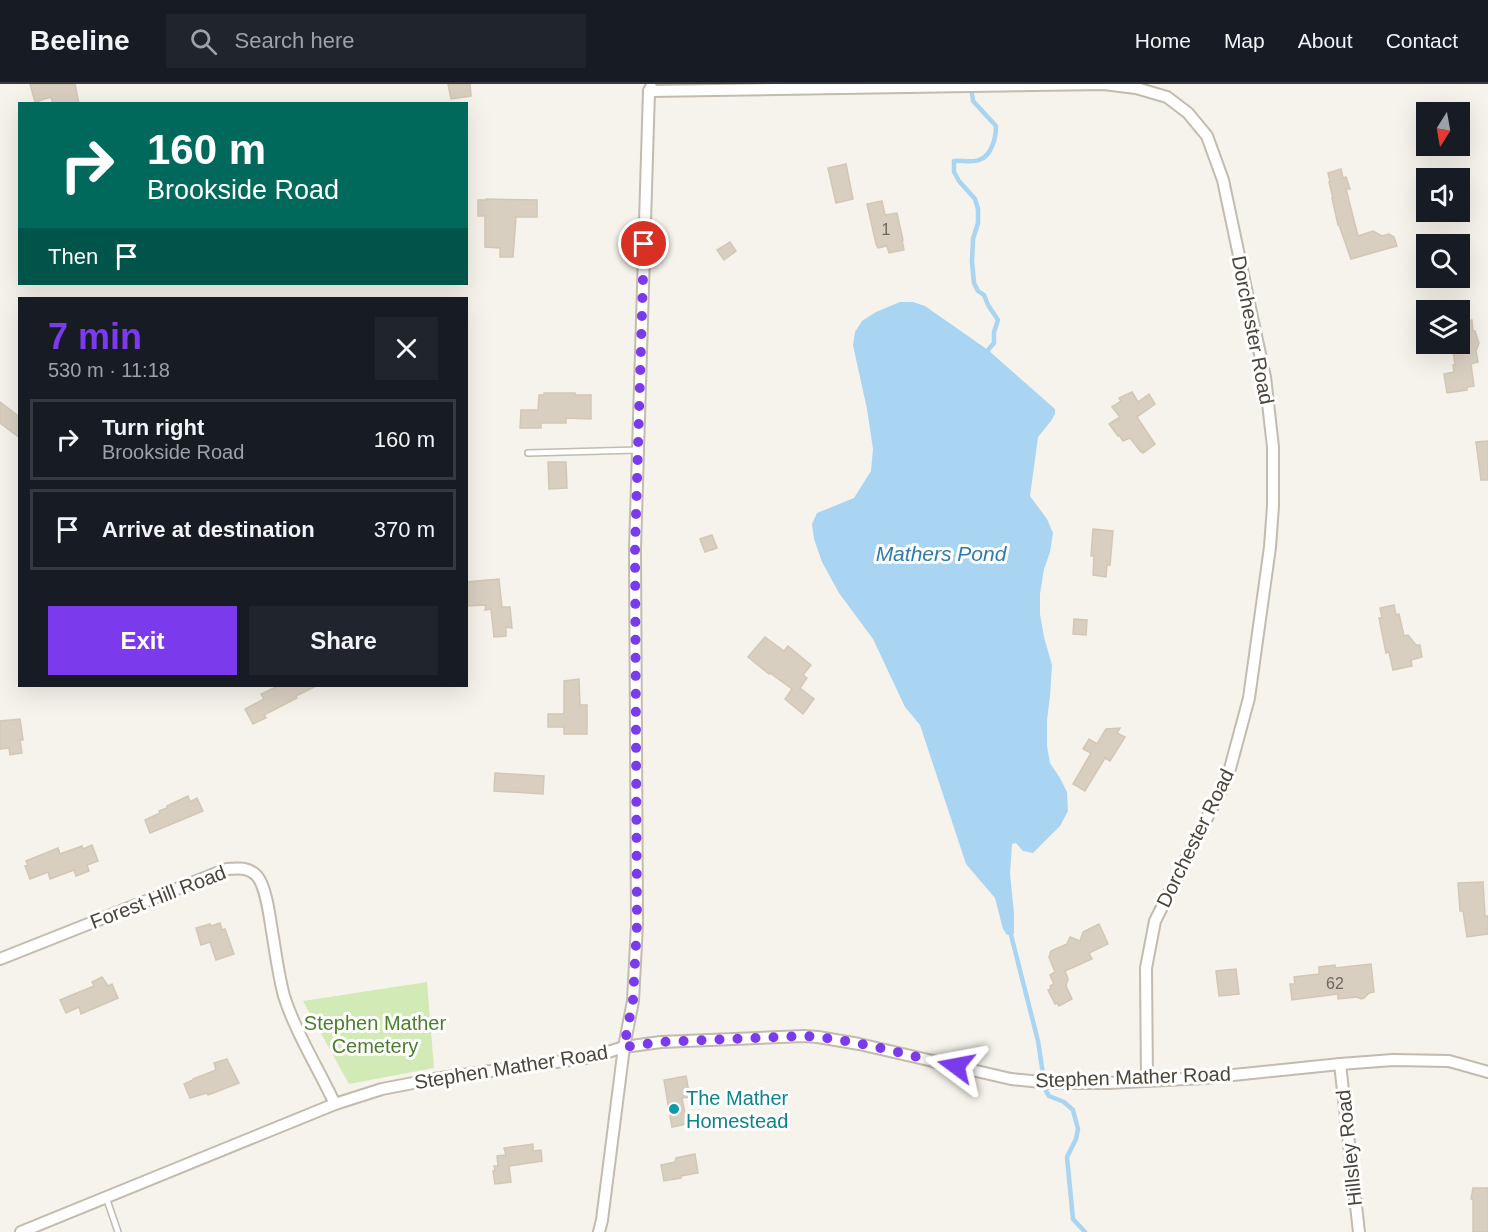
<!DOCTYPE html>
<html lang="en">
<head>
<meta charset="utf-8">
<style>
	body { margin:0; font-family:Helvetica,sans-serif; background:#20242c; color:#f1f3f6; height:100vh; display:flex; flex-direction:column; font-size:22px; white-space:nowrap }
	* { box-sizing:border-box; margin:0 }
	p { font-size:20px; color:#9ea1a6 }
	.icon { flex:none; width:33px; height:33px; fill:none; stroke:currentColor; stroke-width:2; stroke-linecap:round; stroke-linejoin:round }
	.map { position:relative; flex:1; overflow:hidden }
	.sheet { position:absolute; left:18px; top:213px; width:450px; height:390px; display:flex; flex-direction:column; background:#171b24; border-radius:0px; box-shadow:0 6px 24px #0002 }
	.sheet>* { flex:none }
	.top-card { position:absolute; left:18px; top:18px; width:450px; height:183px; border-radius:0px; box-shadow:0 6px 24px #0002; background:#00695c; color:#fff; overflow:hidden }
	.needle { width:39px; rotate:191deg }
	.tools { position:absolute; left:1416px; top:18px; display:grid; gap:12px }
	.tools a { display:grid; place-items:center; width:54px; height:54px; border-radius:0px; background:#171b24; box-shadow:0 6px 24px #0002; font-size:30px }
	.pin { position:absolute; display:grid; place-items:center; width:51px; height:51px; color:#fff; margin:-26px; border:3px solid #fff; border-radius:50%; box-shadow:0 2px 6px #0007 }
	.me { position:absolute; width:66px; margin:-33px; rotate:283deg; stroke-linejoin:round; filter:drop-shadow(0 0 4px #0008) }
	.turn { display:flex; align-items:center; gap:21px; height:126px; padding:0 30px; font-size:27px }
	.turn .icon { width:78px; height:78px; stroke-width:2.5 }
	.turn b { display:block; font-size:42px; line-height:51px }
	.then { display:flex; align-items:center; height:57px; padding:0 30px; background:#0003; gap:12px; font-size:22px }
	.round { display:grid; place-items:center; flex:none; width:63px; height:63px; border-radius:0px; background:#20242c }
	.head { display:flex; align-items:center; justify-content:space-between; height:102px; padding:0 30px }
	h1 { font-size:36px; font-weight:800; line-height:45px; color:#7c3aed }
	.primary-button { display:flex; gap:12px; margin-top:auto; padding:12px 30px }
	.primary-button a { flex:1; height:69px; border-radius:0px; background:#7c3aed; color:#fff; font-size:24px; font-weight:800; line-height:69px; text-align:center }
	.primary-button a+a { background:#20242c; color:#f1f3f6 }
	ul { padding:0; list-style:none }
	li { display:flex; align-items:center; gap:18px; height:81px; margin:0 12px 9px; padding:0 18px; border:3px solid #363941; border-radius:0px }
	li div { flex:1 }
	li b { display:block; font-size:22px }
	li em { font-style:normal }
	header { display:flex; align-items:center; gap:36px; box-sizing:border-box; height:84px; padding:0 30px; background:#171b24; border-bottom:2px solid #363941 }
	header strong { font-size:28px }
	nav { display:flex; gap:33px; margin-inline-start:auto; font-size:21px }
	.search { width:420px; height:54px; background:#20242c; display:flex; align-items:center; gap:15px; box-sizing:border-box; padding:0 21px; border-radius:0px; color:#9ea1a6; font-size:22px }
	.map>svg:first-child { display:block }
	.green { fill:#d2eab5 }
	.water { fill:#a9d4f2 }
	.lines { fill:none; stroke-linecap:round; stroke-linejoin:round }
	.stream { stroke:#a9d4f2; stroke-width:4.5 }
	.building { fill:#d8cfc1; stroke:#d3c7b4; stroke-width:1.5 }
	.service-casing { stroke:#c2bbae; stroke-width:8 }
	.minor-casing { stroke:#c2bbae; stroke-width:14 }
	.service { stroke:#fff; stroke-width:5 }
	.minor { stroke:#fff; stroke-width:10 }
	.route { stroke:#7c3aed; stroke-width:10; stroke-dasharray:0 18 }
	.culture-dot { fill:#0f9aa8; stroke:#fff; stroke-width:2 }
	.labels { text-anchor:middle; dominant-baseline:central; stroke-width:6; stroke-linejoin:round; paint-order:stroke }
	.number-label { font-size:16px; fill:#6e675b }
	.street-label { font-size:20px; fill:#4b4439; stroke:#fff }
	.park-label { font-size:20px; fill:#4a7f2a; stroke:#fff }
	.culture-label { font-size:20px; fill:#0d838f; stroke:#fff; text-anchor:start }
	.water-label { font-size:21px; font-style:italic; fill:#2e7ab2; stroke:#fff }
</style>
</head>
<body>
<header>
<strong>Beeline</strong>
<div class="search"><svg class="icon" aria-label="search" viewBox="0 0 24 24"><circle cx="10" cy="10" r="6"/><path d="M15 15l6 6"/></svg>Search here</div>
<nav><a>Home</a><a>Map</a><a>About</a><a>Contact</a></nav>
</header>
<div class="map">
<svg width="1488" height="1148" viewBox="0 0 1488 1148">
	<rect width="100%" height="100%" fill="#f6f3ec"/>
	<path class="green" d="M427,898L434,984L349,1000L303,917Z"/>
	<path class="water" d="M900,218H913L925,222L988,266L1055,325V330L1051,337L1038,353L1030,412L1047,435L1053,449L1050,468L1044,485L1040,510V530L1044,553L1052,581L1050,612L1047,636V662L1050,679L1060,694L1067,708L1068,727L1060,742L1033,769L1023,767L1016,759L1012,760L1010,790L1014,829V850L1007,851L1003,845L995,814L966,780L920,641L905,623L873,555L839,509L822,478L814,455L812,440L817,429L854,414L871,387L873,365L867,325L853,261L855,248L862,237L876,228Z"/>
	<g class="lines">
		<g class="stream">
			<path d="M971,3L973,17L996,42C996,53 992,72 979,76C972,79 961,76 954,77V88L959,97L975,115L978,125V139L973,155L972,178L974,199L978,207L984,211L988,221L998,236L994,248V259L988,266V270"/>
			<path d="M1010,847L1038,957L1043,990"/>
			<path d="M1046,1007L1049,1012L1064,1018L1073,1026L1078,1045L1076,1055L1067,1073L1073,1135L1085,1148"/>
		</g>
	</g>
	<g class="building">
		<path d="M30,0H75L79,20H53L51,13L35,18Z"/>
		<path d="M448,0H470L471,12L451,15Z"/>
		<path d="M846,80L853,115L836,119L828,84Z"/>
		<path d="M1341,85L1343,94L1346,93L1350,105H1346L1358,152L1373,147L1382,152L1389,150L1394,153L1397,162L1351,175L1339,141H1338L1332,114H1333L1329,98L1330,97L1328,89Z"/>
		<path d="M486,115L537,116V133H516L513,173H500V164L485,163V132H478V116H486Z"/>
		<path d="M882,117L885,131L897,129L903,156H902L904,166L889,169L887,162L878,164L876,160L867,120Z"/>
		<path d="M730,158L736,167L724,176L717,166Z"/>
		<path d="M1472,236L1473,247H1475L1479,259L1476,267L1478,278L1471,280L1474,302L1467,303V306L1447,309L1444,290L1454,288L1453,281H1455L1452,260H1460V237Z"/>
		<path d="M1132,308L1138,318L1149,310L1155,320L1137,333L1155,360L1143,369L1142,367L1141,368L1130,354L1123,357L1119,351L1118,352L1109,340L1120,333L1112,323L1121,317L1119,314Z"/>
		<path d="M544,309H575V311H591V335L566,334V339H541V344H520L521,326H538L539,311H544Z"/>
		<path d="M0,318L20,333V354L0,339Z"/>
		<path d="M1488,357V396H1481L1476,358Z"/>
		<path d="M548,378H566L567,404L549,405Z"/>
		<path d="M1093,445L1113,447L1110,481H1107L1106,493L1093,491L1094,472H1091Z"/>
		<path d="M712,451L717,464L705,468L700,455Z"/>
		<path d="M499,495L502,523H510L512,544L506,543V552L494,553L491,525L485,526L486,521L466,522V498Z"/>
		<path d="M1394,521L1396,531L1399,530L1404,552L1408,551L1416,561H1420L1422,573L1411,576L1412,582L1393,586L1389,568L1386,569L1379,534H1382L1380,524Z"/>
		<path d="M1074,535L1087,536L1086,551L1073,550Z"/>
		<path d="M765,553L784,567L788,562L811,581L803,591L807,594L800,604L814,615L803,630L785,615L792,605L770,589L769,590L748,573Z"/>
		<path d="M579,595L580,621H587V650H564V643H548V630H564V597Z"/>
		<path d="M278,602H316L296,612L297,614L264,631L266,634L253,640L245,625L264,615L261,610Z"/>
		<path d="M20,635L23,656H20L22,669L10,671L9,664L0,665V637Z"/>
		<path d="M1120,644L1117,649L1125,653L1110,677L1105,674L1085,707L1073,700L1091,669L1083,665L1089,655L1097,660L1106,645Z"/>
		<path d="M495,689L544,692L543,710L494,707Z"/>
		<path d="M188,712L190,718L197,714L203,727L150,749L145,736L160,729L159,727L167,724V722Z"/>
		<path d="M92,761L98,777L87,781L89,787L76,792L74,786L50,795L48,788L30,795L25,782L28,781L26,777L58,764L60,770L82,762L83,765Z"/>
		<path d="M1483,798L1485,832H1488V850L1467,853L1463,827H1460L1458,799Z"/>
		<path d="M220,839L222,846L225,845L234,870L216,876L210,858L201,861L196,844L210,840L211,842Z"/>
		<path d="M1099,840L1108,860L1089,869L1092,875L1065,887L1068,895L1066,902L1072,915L1059,922L1057,919L1055,920L1048,906L1051,905L1050,902L1054,900L1050,891L1055,888L1049,873L1051,867L1067,860L1070,853L1080,857L1083,848Z"/>
		<path d="M1371,880L1374,908L1369,909L1364,914L1361,915L1357,913L1338,915V910L1292,916L1290,900H1295L1294,893L1319,890V883L1335,881V884Z"/>
		<path d="M1236,885L1239,910L1219,912L1216,887Z"/>
		<path d="M102,893L108,902L112,900L118,914L81,930L79,923L66,929L60,916L94,902L92,898Z"/>
		<path d="M227,975L239,999L208,1011L207,1009L190,1014L184,1000L193,996V995L216,986L214,979Z"/>
		<path d="M686,992L690,1013L682,1014L687,1040L672,1043L664,996Z"/>
		<path d="M533,1060V1067L541,1066L542,1077L509,1082L511,1098L495,1100L493,1087H495L494,1082H498L497,1072L506,1071L504,1064Z"/>
		<path d="M695,1070L698,1089L681,1092V1094L664,1097L661,1081L675,1078L676,1074Z"/>
		<path d="M1473,1104H1488V1148H1473V1115H1471Z"/>
	</g>
	<g class="lines">
		<defs>
			<g id="service">
				<path d="M528,369L638,366"/>
				<path d="M106,1113L118,1148"/>
			</g>
			<g id="minor">
				<path d="M649,7L1104,0L1136,4L1167,13L1188,29L1207,52L1223,96L1252,233L1265,293L1273,363V422L1270,463L1249,614L1228,692L1155,837L1146,884L1147,997"/>
				<path d="M0,875L227,785C238,784 249,783 257,792C267,804 270,837 273,853C276,873 279,893 284,912C295,947 319,986 335,1020"/>
				<path d="M1340,980L1359,1148"/>
				<path d="M21,1148L335,1020L382,1005L434,995L592,973L624,963L661,958L804,952L818,953L859,960L1011,995L1052,999H1108L1204,994L1340,980L1393,976L1449,977L1488,988"/>
				<path d="M599,1148L602,1136L624,963L633,917L637,840L635,465L649,7L651,3"/>
			</g>
		</defs>
		<use href="#service" class="service-casing"/>
		<use href="#minor" class="minor-casing"/>
		<use href="#service" class="service"/>
		<use href="#minor" class="minor"/>
	</g>
	<g class="lines">
		<path class="route" d="M644,160L635,465L637,840L633,916L624,963L661,958L804,952C855,955 906,971 956,982"/>
	</g>
	<circle class="culture-dot" cx="674" cy="1025" r="6"/>
	<g class="labels">
		<g class="number-label">
			<text x="886" y="145">1</text>
			<text x="1335" y="899">62</text>
		</g>
		<g class="street-label">
			<text transform="translate(1253 246) rotate(79)">Dorchester Road</text>
			<text transform="translate(1195 754) rotate(-64)">Dorchester Road</text>
			<text transform="translate(158 813) rotate(-21)">Forest Hill Road</text>
			<text transform="translate(511 983) rotate(-9)">Stephen Mather Road</text>
			<text transform="translate(1133 993) rotate(-2)">Stephen Mather Road</text>
			<text transform="translate(1349 1064) rotate(-96)">Hillsley Road</text>
		</g>
		<g class="park-label">
			<text x="375" y="939">Stephen Mather<tspan x="375" dy="23">Cemetery</tspan></text>
		</g>
		<g class="culture-label">
			<text x="686" y="1014">The Mather<tspan x="686" dy="23">Homestead</tspan></text>
		</g>
		<g class="water-label">
			<text x="941" y="469">Mathers Pond</text>
		</g>
	</g>
</svg>
<div class="tools">
<a><svg class="needle" viewBox="-14 -14 28 28"><path d="M0-13l5 13h-10z" fill="#e53935"/><path d="M0 13l5-13h-10z" fill="#9ea1a6"/></svg></a>
<a><svg class="icon" aria-label="sound" viewBox="0 0 24 24"><path d="M4 9h4l5-4v14l-5-4H4zM17 9q2 3 0 6"/></svg></a>
<a><svg class="icon" aria-label="search" viewBox="0 0 24 24"><circle cx="10" cy="10" r="6"/><path d="M15 15l6 6"/></svg></a>
<a><svg class="icon" aria-label="layers" viewBox="0 0 24 24"><path d="M12 4l9 5-9 5-9-5zM3 14l9 5 9-5"/></svg></a>
</div>
<div class="pin" style="left:644px;top:160px;background:#d93025"><svg class="icon" aria-label="arrive" viewBox="0 0 24 24"><path d="M6 21V4h12l-3 4 3 4H6"/></svg></div>
<svg class="me" style="left:956px;top:982px" viewBox="-20 -20 40 40"><path d="M0-17L14 15 0 8-14 15z" fill="#7c3aed" stroke="#fff" stroke-width="4"/></svg>
<div class="top-card">
<div class="turn"><svg class="icon" aria-label="right" viewBox="0 0 24 24"><path d="M7 20v-9h11M14 6l5 5-5 5"/></svg><div><b>160 m</b>Brookside Road</div></div>
<div class="then">Then<svg class="icon" aria-label="arrive" viewBox="0 0 24 24"><path d="M6 21V4h12l-3 4 3 4H6"/></svg></div>
</div>
<section class="sheet">
<div class="head"><div><h1>7 min</h1><p>530 m · 11:18</p></div><a class="round"><svg class="icon" aria-label="close" viewBox="0 0 24 24"><path d="M6 6l12 12M18 6L6 18"/></svg></a></div>
<ul>
<li><svg class="icon" aria-label="right" viewBox="0 0 24 24"><path d="M7 20v-9h11M14 6l5 5-5 5"/></svg><div><b>Turn right</b><p>Brookside Road</p></div><em>160 m</em></li>
<li><svg class="icon" aria-label="arrive" viewBox="0 0 24 24"><path d="M6 21V4h12l-3 4 3 4H6"/></svg><div><b>Arrive at destination</b></div><em>370 m</em></li>
</ul>
<div class="primary-button"><a>Exit</a><a>Share</a></div>
</section>
</div>
</body>
</html>
